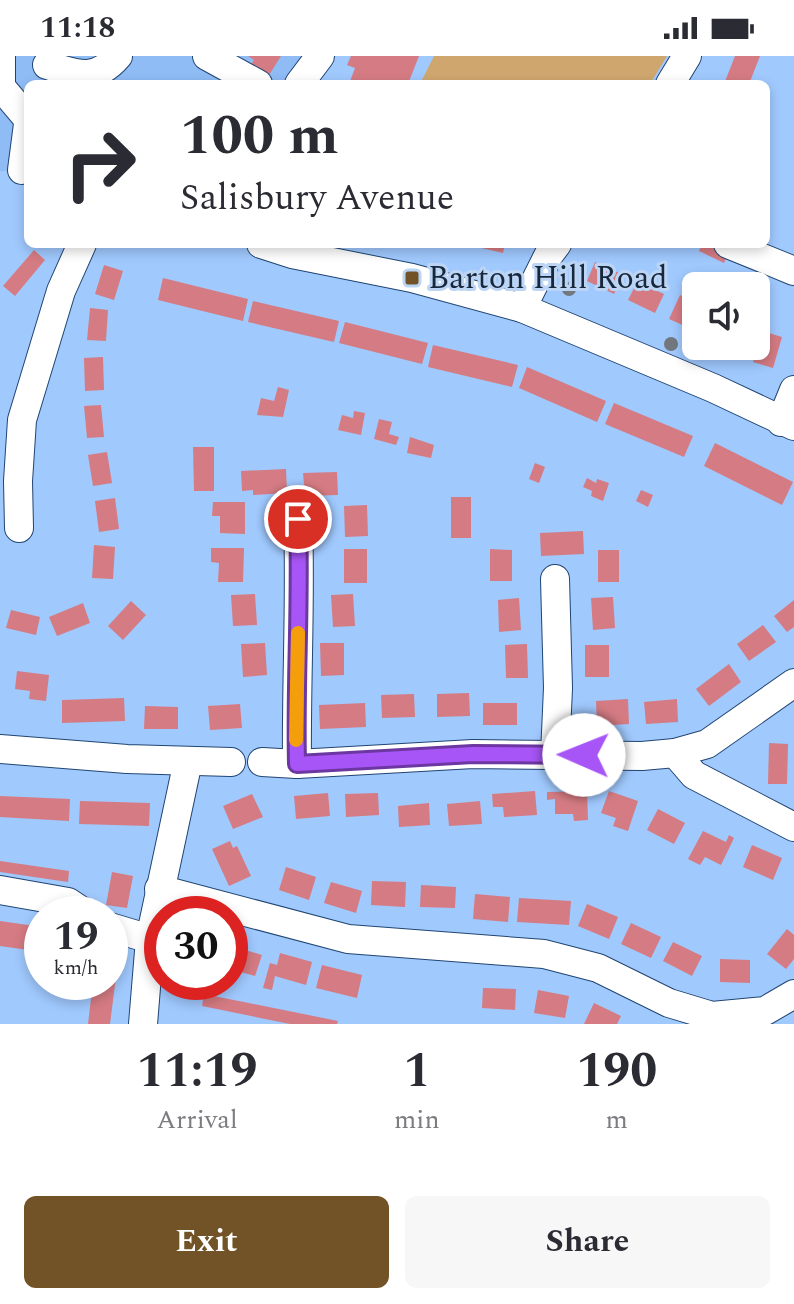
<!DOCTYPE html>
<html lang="en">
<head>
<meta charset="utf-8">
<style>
	body { margin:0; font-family:Spectral,serif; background:#f7f7f7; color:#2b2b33; height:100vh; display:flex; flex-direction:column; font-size:30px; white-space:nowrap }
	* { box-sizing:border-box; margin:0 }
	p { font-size:26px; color:#7c7c81 }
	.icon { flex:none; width:44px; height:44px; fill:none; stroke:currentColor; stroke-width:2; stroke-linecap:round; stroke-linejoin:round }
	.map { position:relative; height:968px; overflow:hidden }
	.panel { display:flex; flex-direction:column; background:#fff; flex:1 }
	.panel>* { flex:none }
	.hud { position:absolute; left:24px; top:24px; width:746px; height:168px; border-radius:12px; box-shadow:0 4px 12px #0003; background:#fff; color:#2b2b33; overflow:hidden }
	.fabs { position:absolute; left:682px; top:216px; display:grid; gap:16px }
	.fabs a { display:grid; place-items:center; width:88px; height:88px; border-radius:12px; background:#fff; box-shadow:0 4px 12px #0003; font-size:40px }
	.speed { position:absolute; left:24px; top:840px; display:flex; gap:16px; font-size:40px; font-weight:700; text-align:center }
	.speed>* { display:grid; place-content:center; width:104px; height:104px; border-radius:50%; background:#fff; box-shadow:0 4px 12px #0003; line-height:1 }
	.speed small { font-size:20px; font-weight:400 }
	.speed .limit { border:12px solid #d22; background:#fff; color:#111 }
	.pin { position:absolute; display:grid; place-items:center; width:68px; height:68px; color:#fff; margin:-34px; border:4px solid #fff; border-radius:50%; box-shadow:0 2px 8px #0007 }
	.me { position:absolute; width:88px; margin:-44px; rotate:271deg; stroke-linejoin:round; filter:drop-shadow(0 0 6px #0008) }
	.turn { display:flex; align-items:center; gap:28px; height:168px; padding:0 24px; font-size:36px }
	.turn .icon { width:104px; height:104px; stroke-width:2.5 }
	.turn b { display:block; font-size:56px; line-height:68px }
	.eta { display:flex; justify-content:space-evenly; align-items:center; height:136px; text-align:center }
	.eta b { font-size:48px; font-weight:700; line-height:56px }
	.primary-button { display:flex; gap:16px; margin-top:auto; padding:16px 24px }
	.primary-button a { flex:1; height:92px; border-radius:12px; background:#715327; color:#fff; font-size:32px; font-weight:700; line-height:92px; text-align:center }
	.primary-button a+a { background:#f7f7f7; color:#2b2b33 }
	.status { display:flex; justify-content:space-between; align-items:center; height:56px; padding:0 40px; background:#fff; direction:ltr }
	.status svg { height:22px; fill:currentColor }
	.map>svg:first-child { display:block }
	.built { fill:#8fbcf5 }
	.green { fill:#cfa76e }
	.building { fill:#d57b83 }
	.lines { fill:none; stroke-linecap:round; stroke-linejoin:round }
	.minor-casing { stroke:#204572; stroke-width:30 }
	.minor { stroke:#fff; stroke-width:28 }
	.tree { fill:#72787e }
	.route-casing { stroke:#6d37a1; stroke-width:20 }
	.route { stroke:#a855f7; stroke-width:14 }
	.slow { stroke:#f59e0b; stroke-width:14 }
	.poi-dot { fill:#715327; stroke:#bcd5f5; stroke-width:3 }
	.labels { text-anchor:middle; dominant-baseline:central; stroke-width:6; stroke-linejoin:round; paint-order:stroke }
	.poi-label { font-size:32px; fill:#18283c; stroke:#bcd5f5; text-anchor:start }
</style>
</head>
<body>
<div class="status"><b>11:18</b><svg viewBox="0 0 49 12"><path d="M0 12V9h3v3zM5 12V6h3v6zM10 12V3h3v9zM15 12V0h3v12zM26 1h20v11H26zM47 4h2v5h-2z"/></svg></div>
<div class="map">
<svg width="794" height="968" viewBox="0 0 794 968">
	<rect width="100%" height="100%" fill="#a0c9fe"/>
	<path class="built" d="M0,0H320L299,28H28V115H0Z"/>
	<path class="green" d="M434,0H667L650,28H420Z"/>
	<g class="building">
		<path d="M248,0H281L266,24L248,13L254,4Z"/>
		<path d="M351,0H419L408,28H349L355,12L347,9Z"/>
		<path d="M735,0H760L749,28H724Z"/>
		<path d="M464,188H505L503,197Z"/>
		<path d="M702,188H709L728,197L724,207L699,195Z"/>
		<path d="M34,194L45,204L15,240L3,230Z"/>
		<path d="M595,206L623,219L614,238L587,225Z"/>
		<path d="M104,209L123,215L114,244L95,238Z"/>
		<path d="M163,222L248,243L243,265L158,244Z"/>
		<path d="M637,226L664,238L655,257L628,244Z"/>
		<path d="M680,239L691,244L690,248L696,251V275L669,263Z"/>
		<path d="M253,245L339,265L334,286L248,266Z"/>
		<path d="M90,252L108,254L106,285L87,284Z"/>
		<path d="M345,266L428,287L422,308L339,287Z"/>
		<path d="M762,275L782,281L773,312L753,306Z"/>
		<path d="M433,289L518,309L512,331L428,311Z"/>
		<path d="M103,301L104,334L85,335L84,302Z"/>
		<path d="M527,311L606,345L597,366L519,332Z"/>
		<path d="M278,331L289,334L283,361L257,359L261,342L274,345Z"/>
		<path d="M614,347L693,380L684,401L605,368Z"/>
		<path d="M101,349L104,381L87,382L84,350Z"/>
		<path d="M354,355L365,357L361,379L338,374L342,359L353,362Z"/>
		<path d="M379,363L392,366L389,378L399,381L396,389L374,383Z"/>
		<path d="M410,381L434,389L431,402L407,397Z"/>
		<path d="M715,387L793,426L782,449L704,410Z"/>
		<path d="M193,391H214V435H194Z"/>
		<path d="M107,396L112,427L93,430L88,399Z"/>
		<path d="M535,407L545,411L539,427L529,423Z"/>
		<path d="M286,413L287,437L253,439V434L242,435L241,415Z"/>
		<path d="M337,416L338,439L305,440L303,417Z"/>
		<path d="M587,422L596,427L597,423L609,427L603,445L591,440L592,435L583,431Z"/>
		<path d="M641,434L653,439L648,451L636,445Z"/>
		<rect x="451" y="441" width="20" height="41"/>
		<path d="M115,442L119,473L99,476L95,445Z"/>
		<path d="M213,446H245V478L220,477V460H212Z"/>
		<path d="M367,449L368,480L345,481L344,450Z"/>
		<path d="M583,475L584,498L541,500L540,477Z"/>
		<path d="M94,489L115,491L113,523L92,522Z"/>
		<path d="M211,492H244L243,526H218L219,507L211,506Z"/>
		<rect x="344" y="493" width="23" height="34"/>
		<path d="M490,493L512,494V525H490Z"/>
		<rect x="598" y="494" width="21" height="32"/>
		<path d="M255,538L257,569L233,570L231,539Z"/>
		<path d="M353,538L355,570L333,571L331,539Z"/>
		<path d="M613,541L615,572L593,574L591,542Z"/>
		<path d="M519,542L521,574L499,576L498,544Z"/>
		<path d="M794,544V571L787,576L774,560Z"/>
		<path d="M131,545L146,559L123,584L108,570Z"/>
		<path d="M83,547L90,567L57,580L49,561Z"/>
		<path d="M11,554L40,561L36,579L6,572Z"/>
		<path d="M763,569L776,586L749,605L737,588Z"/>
		<path d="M265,587L267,619L243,621L241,588Z"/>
		<path d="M320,587H344V619L321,620Z"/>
		<path d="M527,588L528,622H506L505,589Z"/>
		<rect x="585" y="589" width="24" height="32"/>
		<path d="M729,608L741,626L709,650L696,633Z"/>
		<path d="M17,615L49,619L46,645L29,643L30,635L15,633Z"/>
		<path d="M469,637L470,660L437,661V638Z"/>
		<path d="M414,638L415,661L382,662L381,639Z"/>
		<path d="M124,642L125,665L62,667V644Z"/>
		<path d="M628,643L629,668L597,670L596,645Z"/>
		<path d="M677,643L678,666L646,668L644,646Z"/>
		<path d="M365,647L366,671L320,673L319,649Z"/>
		<rect x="483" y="647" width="34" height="22"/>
		<path d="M240,648L242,672L210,674L208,650Z"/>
		<path d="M145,650L178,651V673H144Z"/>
		<path d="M769,687L788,688L787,728H768Z"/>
		<path d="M535,735L537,759L504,761L503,751H493L492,738Z"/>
		<path d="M587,735L588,764L574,765L573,758H555V743L547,744V736Z"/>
		<path d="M609,735L638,745L628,775L613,770L616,762L601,757Z"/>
		<path d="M328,737L330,760L296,763L294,740Z"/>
		<path d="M378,737L379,759L346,761L345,738Z"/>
		<path d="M252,738L263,761L233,773L223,750Z"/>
		<path d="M0,740L70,743L69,765L0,761Z"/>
		<path d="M80,745L150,747L149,770L79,768Z"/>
		<path d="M480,745L482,768L449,770L447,748Z"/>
		<path d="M429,747L430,769L399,771L398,750Z"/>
		<path d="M658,753L685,767L674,788L647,774Z"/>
		<path d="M703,775L726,786L729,779L734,782L721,809L705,801L700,809L688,803Z"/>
		<path d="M230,785L233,792L237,790L251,820L229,830L212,793Z"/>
		<path d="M752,789L782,802L773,824L743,811Z"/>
		<path d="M0,805L69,815L68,826L0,816Z"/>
		<path d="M286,811L316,821L309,844L279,834Z"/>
		<path d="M112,816L133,820L127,852L106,849Z"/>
		<path d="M372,825L406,826L405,851L371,849Z"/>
		<path d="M331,826L362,835L356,857L324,847Z"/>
		<path d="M421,829L456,831L455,852L420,851Z"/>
		<path d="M475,838L510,841L508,866L473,863Z"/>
		<path d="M519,842L571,845L569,869L517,866Z"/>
		<path d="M587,848L618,861L609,883L578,870Z"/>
		<path d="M0,865L42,871V896L0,890Z"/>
		<path d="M631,867L661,881L651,902L621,888Z"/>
		<path d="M787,873L794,879V903L786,913L767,898Z"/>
		<path d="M673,886L702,900L692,920L663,905Z"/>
		<path d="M232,890L262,899L255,920L230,913Z"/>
		<path d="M280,897L312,906L306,929L275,920L272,934L263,932L270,907L277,909Z"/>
		<path d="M720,903L750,904V927L720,926Z"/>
		<path d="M110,904L118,905L110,968H88L93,926H110Z"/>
		<path d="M322,909L362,919L357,942L316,932Z"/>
		<path d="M483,932L516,933L515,954L482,952Z"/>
		<path d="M538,934L569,940L565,962L534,957Z"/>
		<path d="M204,938L338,965L337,968H290L202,950Z"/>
		<path d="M594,947L621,960L617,968H584Z"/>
	</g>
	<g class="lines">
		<defs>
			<g id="minor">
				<path d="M1,0V31L28,63"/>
				<path d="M207,0L258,28"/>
				<path d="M47,9C76,18 95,27 118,0"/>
				<path d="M299,28L320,0"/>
				<path d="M670,28L687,0"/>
				<path d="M22,114L28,68"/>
				<path d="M261,188L292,198L412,222L522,252L713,332L794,370"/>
				<path d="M728,188L794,215"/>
				<path d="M522,252L548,200L557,188"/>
				<path d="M781,366L794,334"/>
				<path d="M19,472L18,425L22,364L61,235L82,188"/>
				<path d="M555,523L558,632L555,699"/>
				<path d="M0,693L127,703L231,706"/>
				<path d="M675,697L694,719L794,771"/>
				<path d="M262,706L297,708L473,698L642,700L675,697L707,688L794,627"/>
				<path d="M297,708C296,626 301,545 298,463"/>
				<path d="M159,833L348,883L544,898L598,912L669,947L712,960L765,955L794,938"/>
				<path d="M0,834L68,846L86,858"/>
				<path d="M110,871L150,883"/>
				<path d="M143,968L150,883L188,705"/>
			</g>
		</defs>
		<use href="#minor" class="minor-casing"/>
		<use href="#minor" class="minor"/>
	</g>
	<g class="tree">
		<circle cx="569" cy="233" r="7"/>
		<circle cx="671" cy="288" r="7"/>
	</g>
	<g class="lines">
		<defs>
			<path id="route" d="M298,463C301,545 295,626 297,708L473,698L584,699"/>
		</defs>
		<use href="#route" class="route-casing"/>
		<use href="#route" class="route"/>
		<path class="slow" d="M296,684L298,577"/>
	</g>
	<rect class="poi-dot" x="404" y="214" width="16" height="16" rx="4"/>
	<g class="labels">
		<g class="poi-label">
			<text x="428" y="222">Barton Hill Road</text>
		</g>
	</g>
</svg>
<div class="fabs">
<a><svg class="icon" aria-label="sound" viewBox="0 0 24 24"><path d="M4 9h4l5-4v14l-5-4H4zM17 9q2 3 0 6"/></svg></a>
</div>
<div class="speed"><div>19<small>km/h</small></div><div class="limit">30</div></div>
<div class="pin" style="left:298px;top:463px;background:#d93025"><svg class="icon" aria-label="arrive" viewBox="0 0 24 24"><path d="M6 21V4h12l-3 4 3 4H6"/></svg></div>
<svg class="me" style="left:584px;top:699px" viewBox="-20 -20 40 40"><circle r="19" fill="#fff"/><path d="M0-13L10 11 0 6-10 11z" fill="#a855f7"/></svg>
<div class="hud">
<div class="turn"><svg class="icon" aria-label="right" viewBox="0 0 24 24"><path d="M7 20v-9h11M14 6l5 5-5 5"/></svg><div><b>100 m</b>Salisbury Avenue</div></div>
</div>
</div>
<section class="panel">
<div class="eta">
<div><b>11:19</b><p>Arrival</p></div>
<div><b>1</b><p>min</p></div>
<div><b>190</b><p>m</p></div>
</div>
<div class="primary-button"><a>Exit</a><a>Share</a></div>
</section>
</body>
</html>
